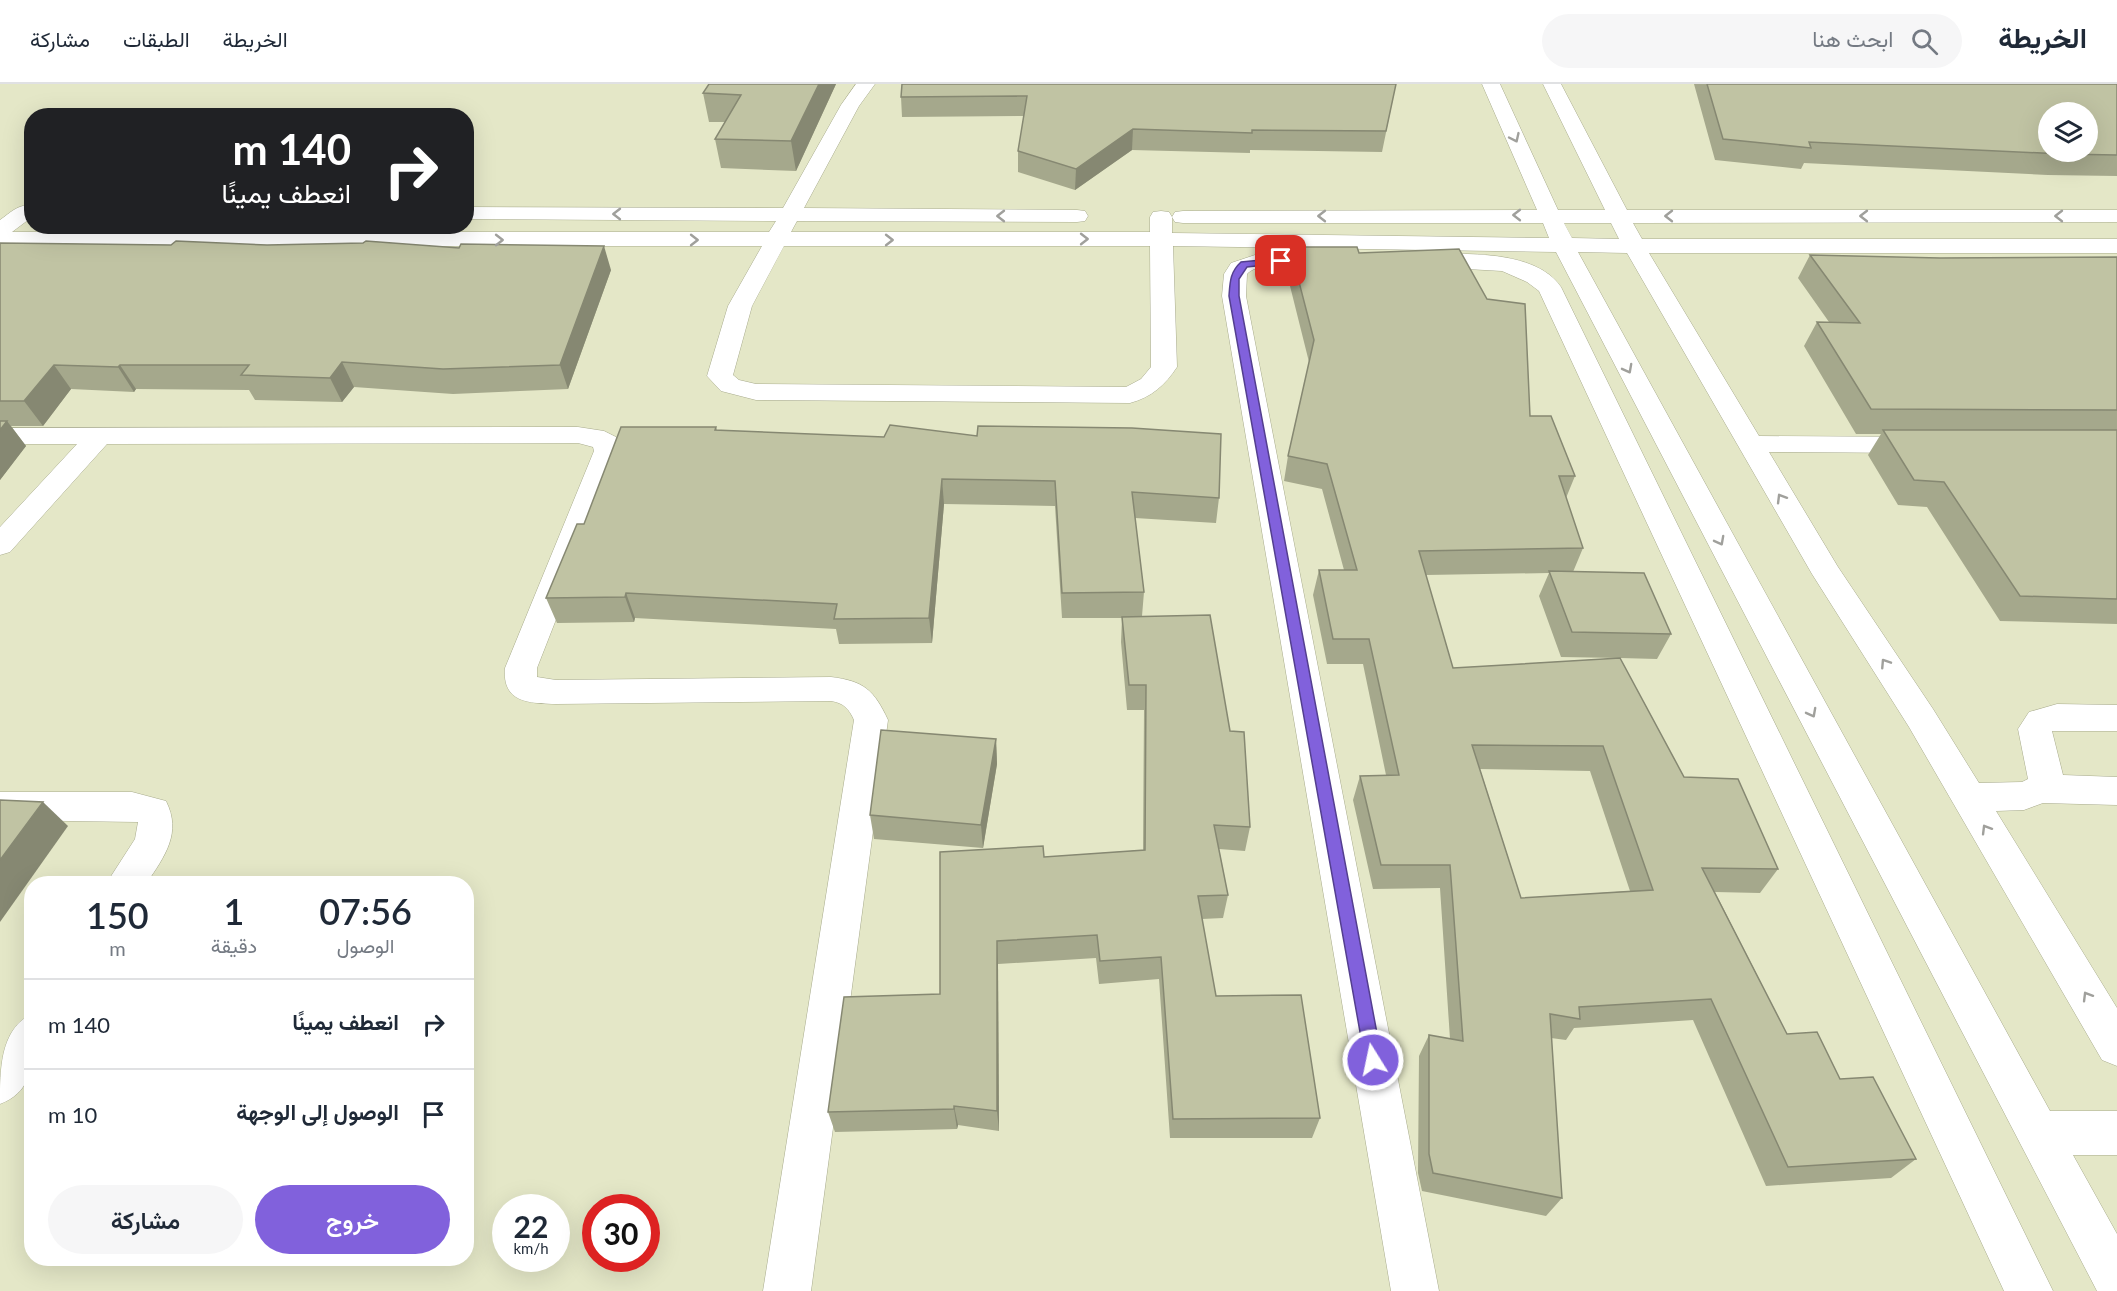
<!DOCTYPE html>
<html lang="ar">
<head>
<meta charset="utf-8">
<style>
	body { margin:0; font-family:Lato,Vazirmatn,sans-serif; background:#f6f6f7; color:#1f2937; direction:rtl; height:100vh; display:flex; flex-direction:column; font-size:22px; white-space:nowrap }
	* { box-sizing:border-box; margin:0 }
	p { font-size:20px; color:#747a83 }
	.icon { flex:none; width:33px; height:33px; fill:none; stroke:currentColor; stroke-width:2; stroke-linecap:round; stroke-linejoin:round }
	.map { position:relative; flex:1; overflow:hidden; direction:ltr }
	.sheet { position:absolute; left:24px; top:792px; width:450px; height:390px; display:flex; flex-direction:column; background:#fff; border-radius:24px; box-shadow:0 6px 24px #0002; direction:rtl }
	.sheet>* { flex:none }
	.guide { position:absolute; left:24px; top:24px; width:450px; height:126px; border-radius:24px; box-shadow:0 6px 24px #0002; direction:rtl; background:#202124; color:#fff; overflow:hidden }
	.buttons { position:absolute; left:2038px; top:18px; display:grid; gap:12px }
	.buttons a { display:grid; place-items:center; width:60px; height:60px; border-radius:50%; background:#fff; box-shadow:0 6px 24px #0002; font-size:30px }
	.speed { position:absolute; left:492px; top:1110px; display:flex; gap:12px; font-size:30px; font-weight:700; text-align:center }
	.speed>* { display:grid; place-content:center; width:78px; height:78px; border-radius:50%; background:#fff; box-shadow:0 6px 24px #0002; line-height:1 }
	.speed small { font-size:15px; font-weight:400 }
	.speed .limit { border:9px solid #d22; background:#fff; color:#111 }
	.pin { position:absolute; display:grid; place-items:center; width:51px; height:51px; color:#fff; margin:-26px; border-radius:12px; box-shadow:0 3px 9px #0006 }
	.me { position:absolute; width:66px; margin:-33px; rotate:350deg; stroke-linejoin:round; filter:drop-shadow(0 0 4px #0008) }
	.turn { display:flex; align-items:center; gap:21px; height:126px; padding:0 24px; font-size:27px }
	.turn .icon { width:78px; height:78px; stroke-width:2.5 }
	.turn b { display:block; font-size:42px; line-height:51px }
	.eta { display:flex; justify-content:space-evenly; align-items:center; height:102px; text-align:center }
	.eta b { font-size:36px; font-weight:600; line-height:42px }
	.primary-button { display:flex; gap:12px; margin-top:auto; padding:12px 24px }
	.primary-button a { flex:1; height:69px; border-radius:36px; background:#8161dc; color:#fff; font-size:24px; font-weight:600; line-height:69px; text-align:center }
	.primary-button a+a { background:#f6f6f7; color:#1f2937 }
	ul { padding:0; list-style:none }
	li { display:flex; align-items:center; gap:18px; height:90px; padding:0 24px; border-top:2px solid #e0e1e3 }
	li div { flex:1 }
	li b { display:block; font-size:22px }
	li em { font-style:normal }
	header { display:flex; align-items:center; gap:36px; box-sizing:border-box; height:84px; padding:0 30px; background:#fff; border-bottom:2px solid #e0e1e3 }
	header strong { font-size:28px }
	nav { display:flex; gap:33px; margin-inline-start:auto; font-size:21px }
	.search { width:420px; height:54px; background:#f6f6f7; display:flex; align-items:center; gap:15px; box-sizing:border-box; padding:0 21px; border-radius:33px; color:#747a83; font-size:22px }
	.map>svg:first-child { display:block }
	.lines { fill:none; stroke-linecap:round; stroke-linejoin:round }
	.minor-casing { stroke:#a8ab8d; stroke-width:1 }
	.minor { fill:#fff; fill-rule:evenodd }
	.wall { fill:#a5a88c; fill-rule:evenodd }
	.shaded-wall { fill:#868872 }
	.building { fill:#c0c3a3; stroke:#868872; stroke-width:1.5; fill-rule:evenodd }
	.oneway { stroke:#a0a09c }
	.route { fill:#8161dc; stroke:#543f8f; stroke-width:1.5 }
</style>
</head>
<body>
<header>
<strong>الخريطة</strong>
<div class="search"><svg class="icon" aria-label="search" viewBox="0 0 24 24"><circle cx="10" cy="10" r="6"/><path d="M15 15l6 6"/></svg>ابحث هنا</div>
<nav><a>الخريطة</a><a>الطبقات</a><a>مشاركة</a></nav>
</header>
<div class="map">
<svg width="2117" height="1207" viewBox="0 0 2117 1207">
	<rect width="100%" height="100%" fill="#e4e7c7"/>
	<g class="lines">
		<defs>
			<g id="minor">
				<path d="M856,0H875L859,22L804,124L1077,126L1085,127L1088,132L1085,137L1077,138L797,137L791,148H1150V133L1153,128L1161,127L1169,128L1172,133V149L1549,154L1543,139H1183L1175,138L1172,133L1175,128L1183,127L1537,126L1482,0H1500L1558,126H1605L1543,0H1561L1627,126H2117V138L1633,139L1642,155H2117V169H1649L1759,352L1920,353L1930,355L1934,361L1930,367L1920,369L1769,368L1838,483L1933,625L1979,699L2022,698L2028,695L2018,645L2029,628L2057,620L2117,621V647H2052L2063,691L2117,693V721L2043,719L2024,726L1996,727L2117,924V982L2102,976L1909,643L1812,490L1627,169L1578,168L2050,1027H2117V1071H2073L2117,1150V1207H2097L1556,168L1173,162L1177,283C1165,301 1152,313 1130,319L756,316L721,307L707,292L728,222L762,162H0V136C10,129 19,119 32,122V133L12,148H769L776,137L466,135V123L783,124L841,21ZM1564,139H1611L1619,155L1572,154ZM784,162H1150L1151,283L1141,295L1126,303L756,300L739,296L733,291L752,222Z"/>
				<path d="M1283,169L1340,172L1343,177L1340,182C1319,187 1260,174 1247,190L1246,212L1439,1207H1391L1222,212L1224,190L1231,179L1255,171Z"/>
				<path d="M1423,170C1463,170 1535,165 1561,203L2053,1207H2004L1539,207L1527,198L1502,187L1415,182L1412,177L1415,172Z"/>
				<path d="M578,343L604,347L616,353L622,367L537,584V593L556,596L831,593C864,597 874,606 888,636L811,1207H763L854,636C849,625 844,619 831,617L556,620C529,619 502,619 505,584L594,367L593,363L578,359L107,360L10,468L0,471V443L77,360H0V344Z"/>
				<path d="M0,708H132L166,717C182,749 165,772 146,800H106L135,755L138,738L0,736Z"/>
				<path d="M32,930C32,966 40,1005 0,1020C0,985 0,945 32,930Z"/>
			</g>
		</defs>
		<use href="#minor" class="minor-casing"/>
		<use href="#minor" class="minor"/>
	</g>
	<g class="wall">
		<path d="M836,0L796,87L721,84L715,55L725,38H709L703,9Z"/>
		<path d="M1396,0L1382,68L1250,66V69L1132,66L1075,106L1018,88V67L1024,32L902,33L901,13Z"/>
		<path d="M1694,0H2117V92L2048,91L1804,79L1801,85L1715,76Z"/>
		<path d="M0,159L171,161L611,186L568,305L453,310L354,303L342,318L255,316L249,306L136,305L134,308L71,305L43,342H11L26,362L0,396Z"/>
		<path d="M1290,163L1359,169L1530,332L1575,392L1566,414L1583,464L1573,488L1671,550L1657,575L1620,574L1684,693L1778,785L1760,809L1715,808L1787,950L1840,995L1916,1075L1891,1094L1766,1102L1693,936L1574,944L1566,956L1551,954L1562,1114L1546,1132L1422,1107L1418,1089L1419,972L1429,951L1450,955L1440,804L1373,805L1353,716L1360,692L1386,691L1363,580H1327L1313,511L1319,486H1344L1322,405L1284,397L1288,372L1309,278L1286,186ZM1549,489L1539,512L1561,573L1619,574L1453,584L1426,491ZM1480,685L1590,687L1630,807L1521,814Z"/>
		<path d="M1810,171L1940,174L2117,173V540L2000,537L1927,423L1898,421L1868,371L1881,350H1856L1804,262L1817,238H1829L1798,194Z"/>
		<path d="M716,343L717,346L1219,414L1216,439L1135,434L1144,508L1142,532L1230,647L1250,743L1245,767L1219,765L1228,811L1223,834L1202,835L1216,912L1320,1034L1312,1054H1170L1159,895L1099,900L1096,874L998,880L999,1047L958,1041L957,1045L835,1048L828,1028L940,910L1044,773L1143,766L1144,626H1127L1121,558L1122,534H1062L1055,422L944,420L932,559L839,560L836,545L635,534L634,538L557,539L546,514L584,440Z"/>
		<path d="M996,655L997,680L983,764L874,755L870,731Z"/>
	</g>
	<g class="shaded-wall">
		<path d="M819,0H836L796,87L791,57Z"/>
		<path d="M1133,45L1132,66L1075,106L1076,85Z"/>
		<path d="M604,162L611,186L568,305L560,281Z"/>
		<path d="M342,278L354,303L342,318L330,294Z"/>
		<path d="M54,281L71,305L43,342L24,317Z"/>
		<path d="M120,281L136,305L134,308L118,283Z"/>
		<path d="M7,337L26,362L0,396V346Z"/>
		<path d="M942,395L944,420L932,559L929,534Z"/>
		<path d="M626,509L635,534L634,538L625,513Z"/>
		<path d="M996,655L997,680L983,764L981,741Z"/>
		<path d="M43,718L68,742L0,838V776Z"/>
		<path d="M997,857L998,880L999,1047L997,1027Z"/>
		<path d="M954,1022L958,1041L957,1045L954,1025Z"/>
	</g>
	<g class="building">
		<path d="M709,0H819L791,57L715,55L741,11L703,9Z"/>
		<path d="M902,0H1396L1386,47L1252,46V49L1133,45L1076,85L1018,67L1027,12L901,13Z"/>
		<path d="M1707,0H2117V71L2061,70L1809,58L1811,64L1723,55ZM2049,28H2088V68H2049Z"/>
		<path d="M176,157L267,161L363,159L366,157L459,164L461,160L604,162L560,281L443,285L342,278L330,294L241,291L249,281H120L118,283L54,281L24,317H0V159L171,161Z"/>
		<path d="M1290,163H1357L1359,169L1459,165L1487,215L1525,220L1530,332H1551L1575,392H1559L1583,464L1419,467L1453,584L1620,574L1684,693L1738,695L1778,785L1702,784L1787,950L1817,948L1840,995L1873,993L1916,1075L1788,1083L1711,915L1579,923L1580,935L1550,930L1562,1114L1433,1089L1429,1070V951L1463,957L1450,781H1381L1360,692L1399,691L1369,555H1333L1319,486H1357L1327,380L1288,372L1314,256ZM1472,661L1603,662L1653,806L1521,814Z"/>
		<path d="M1810,171L1940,174L2117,173V326L1871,325L1817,238L1860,239Z"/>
		<path d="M0,337H7L0,346Z"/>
		<path d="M890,341L977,352L978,342L1132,344L1221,350L1219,414L1132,408L1144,508L1062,509L1055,397L942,395L929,534L834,535L837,520L626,509L625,513L546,514L577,440H584L621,343H716L715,346L884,353Z"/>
		<path d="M1883,346H2117V515L2020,512L1944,398L1914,396Z"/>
		<path d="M1549,487L1644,489L1671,550L1572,548Z"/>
		<path d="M1210,531L1230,647L1244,648L1250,743L1214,741L1228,811L1198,812L1216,912L1301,911L1320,1034L1173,1035L1161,873L1100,877L1097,851L997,857V1027L954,1022V1025L828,1028L844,913L940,910V768L1043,762L1044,773L1145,766L1146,601H1129L1122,533Z"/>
		<path d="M881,646L996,655L981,741L870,731Z"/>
		<path d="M0,716L43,718L0,776Z"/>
	</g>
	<defs><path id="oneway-chevron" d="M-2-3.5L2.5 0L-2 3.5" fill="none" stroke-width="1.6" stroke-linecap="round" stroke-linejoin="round" transform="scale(1.5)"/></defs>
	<g class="oneway">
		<use href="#oneway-chevron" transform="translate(1515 54) rotate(65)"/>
		<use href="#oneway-chevron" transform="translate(617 130) rotate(-180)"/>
		<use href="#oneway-chevron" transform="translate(1517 131) rotate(180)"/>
		<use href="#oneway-chevron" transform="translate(1001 132) rotate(-180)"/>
		<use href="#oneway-chevron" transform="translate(1322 132) rotate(180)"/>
		<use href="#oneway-chevron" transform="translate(1669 132) rotate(-180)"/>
		<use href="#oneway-chevron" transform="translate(1864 132) rotate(-180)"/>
		<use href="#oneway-chevron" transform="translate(2059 132) rotate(-180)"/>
		<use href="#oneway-chevron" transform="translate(1084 155)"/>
		<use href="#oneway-chevron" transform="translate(499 156)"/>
		<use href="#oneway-chevron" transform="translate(694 156)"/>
		<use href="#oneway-chevron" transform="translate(889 156)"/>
		<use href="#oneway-chevron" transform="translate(1628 285) rotate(62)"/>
		<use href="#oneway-chevron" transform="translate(1781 414) rotate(-121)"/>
		<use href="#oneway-chevron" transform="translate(1720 457) rotate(62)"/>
		<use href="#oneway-chevron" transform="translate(1885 579) rotate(-123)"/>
		<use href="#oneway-chevron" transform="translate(1812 629) rotate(62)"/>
		<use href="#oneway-chevron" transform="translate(1986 745) rotate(-121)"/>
		<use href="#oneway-chevron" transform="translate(2087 912) rotate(-121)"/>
	</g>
	<path class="route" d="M1281,174L1286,177L1284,179L1247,183L1239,195V212L1382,976L1380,981L1373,984L1367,981L1365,976L1229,212C1230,198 1230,188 1241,178Z"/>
</svg>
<div class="buttons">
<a><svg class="icon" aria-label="layers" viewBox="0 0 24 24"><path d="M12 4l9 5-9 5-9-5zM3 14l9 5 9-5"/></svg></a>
</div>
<div class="speed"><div>22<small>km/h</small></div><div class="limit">30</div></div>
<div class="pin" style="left:1281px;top:177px;background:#d93025"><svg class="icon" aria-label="arrive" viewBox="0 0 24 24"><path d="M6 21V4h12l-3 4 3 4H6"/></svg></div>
<svg class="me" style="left:1373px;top:976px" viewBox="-20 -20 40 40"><circle r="17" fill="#8161dc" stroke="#fff" stroke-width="3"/><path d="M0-11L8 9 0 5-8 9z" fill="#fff"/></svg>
<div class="guide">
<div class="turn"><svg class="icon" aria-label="right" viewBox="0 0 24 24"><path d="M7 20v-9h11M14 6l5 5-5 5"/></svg><div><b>140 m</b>انعطف يمينًا</div></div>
</div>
<section class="sheet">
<div class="eta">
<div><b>07:56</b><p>الوصول</p></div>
<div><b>1</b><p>دقيقة</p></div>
<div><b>150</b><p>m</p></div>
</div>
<ul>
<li><svg class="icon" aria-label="right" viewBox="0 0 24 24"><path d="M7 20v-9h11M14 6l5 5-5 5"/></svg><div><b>انعطف يمينًا</b></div><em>140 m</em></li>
<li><svg class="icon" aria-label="arrive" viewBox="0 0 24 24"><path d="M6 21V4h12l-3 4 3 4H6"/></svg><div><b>الوصول إلى الوجهة</b></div><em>10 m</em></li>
</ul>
<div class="primary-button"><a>خروج</a><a>مشاركة</a></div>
</section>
</div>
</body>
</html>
